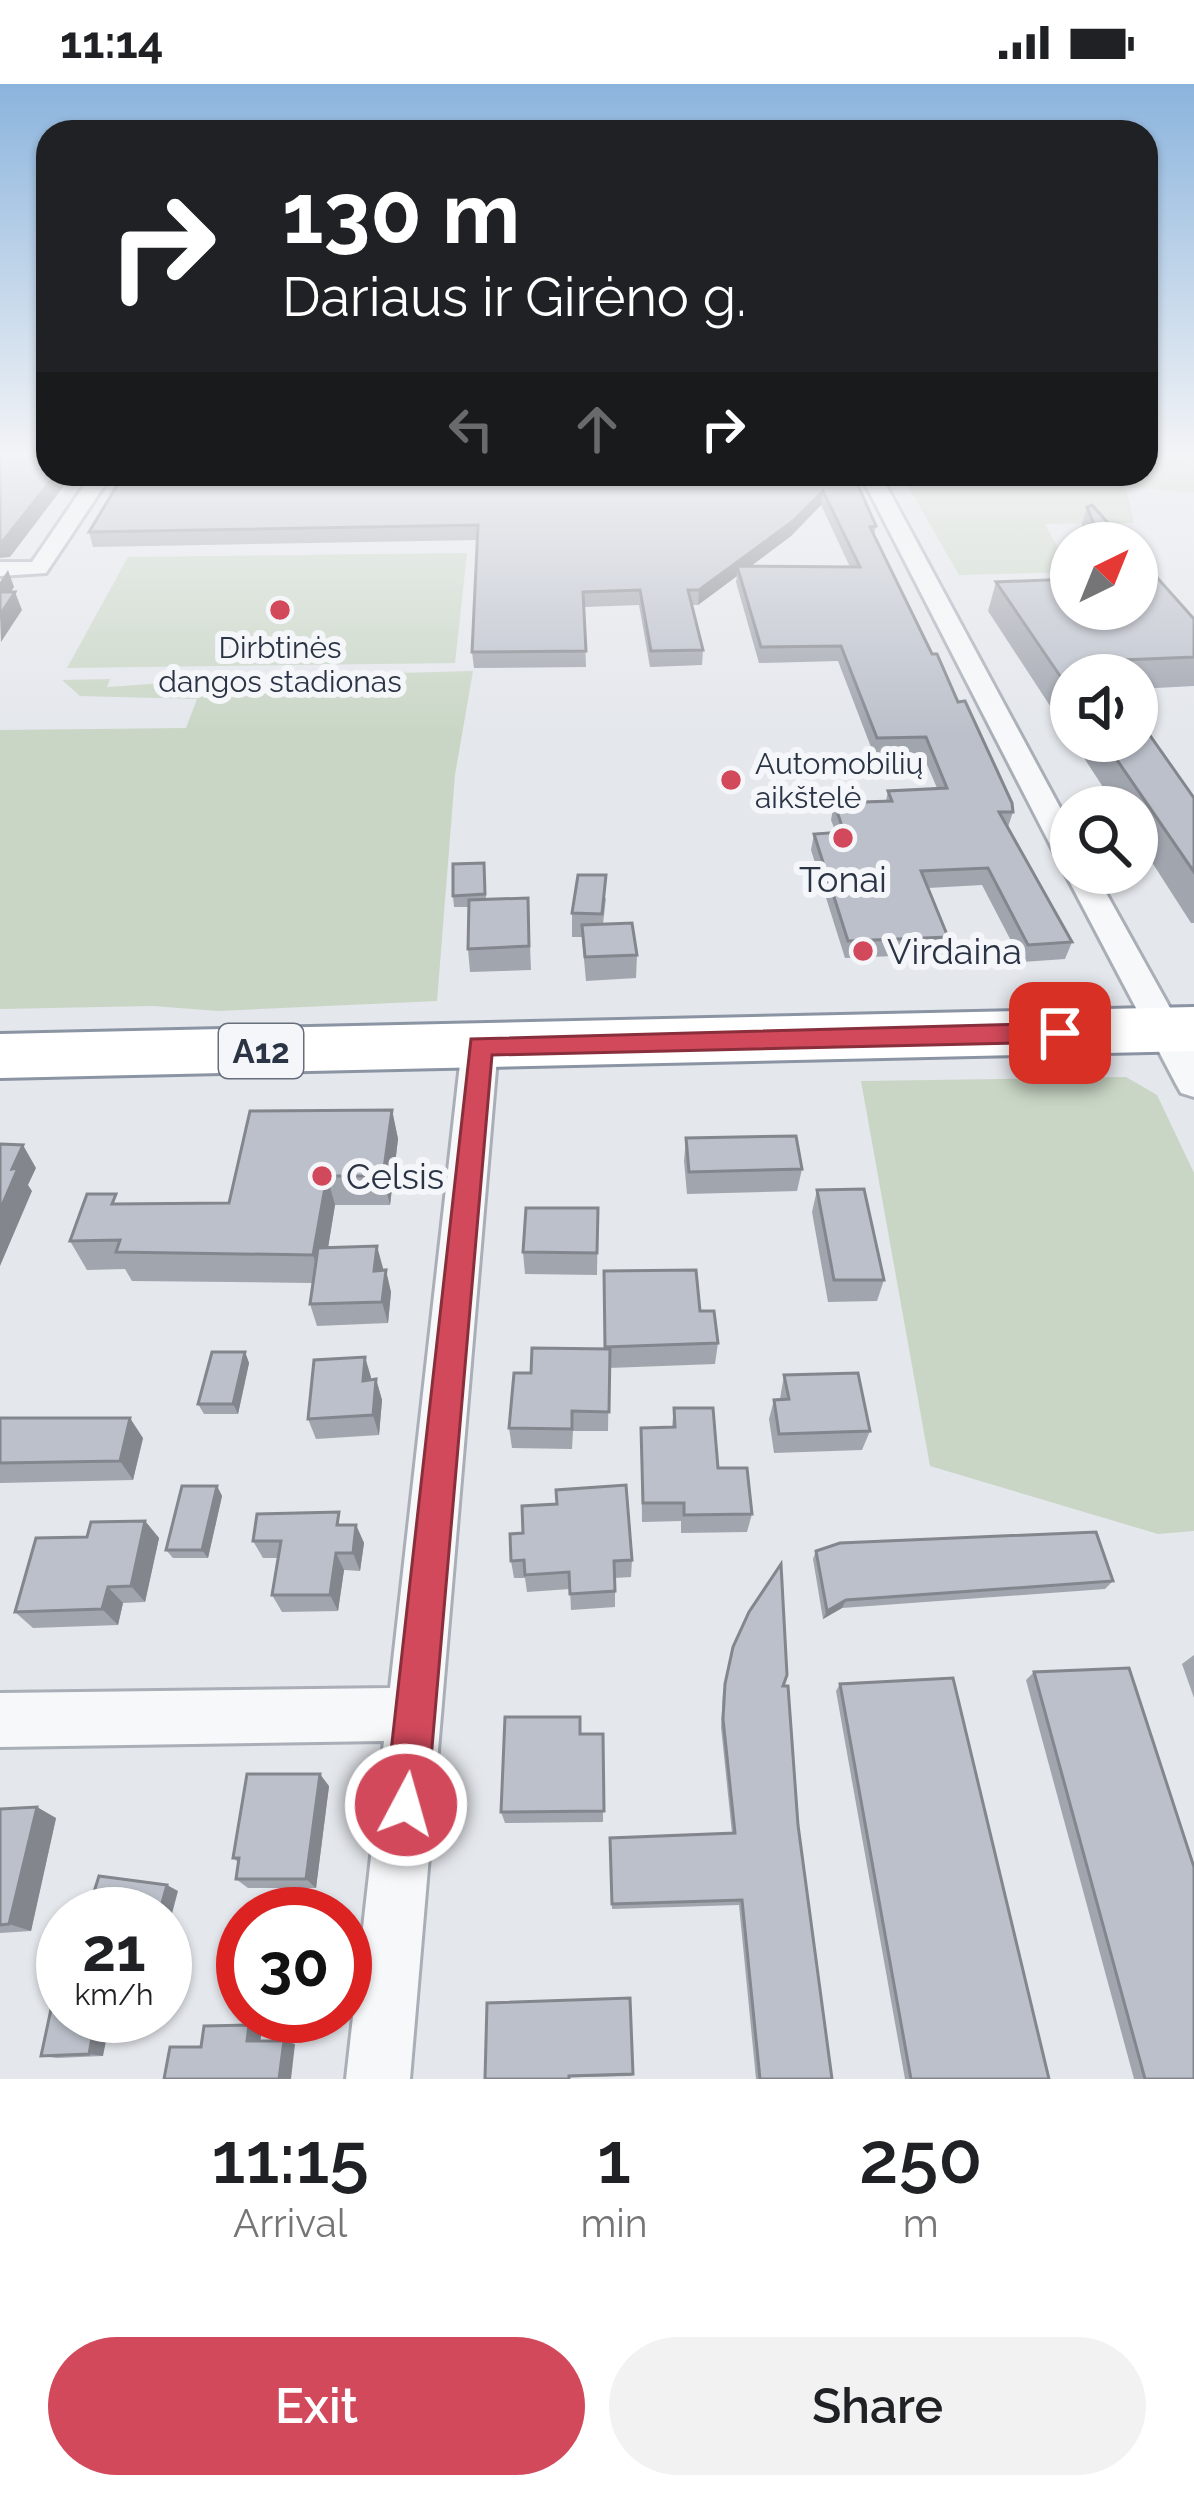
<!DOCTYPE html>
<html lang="en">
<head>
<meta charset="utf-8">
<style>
	body { margin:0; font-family:Raleway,sans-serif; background:#f2f2f2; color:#202124; height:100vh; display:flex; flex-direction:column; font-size:45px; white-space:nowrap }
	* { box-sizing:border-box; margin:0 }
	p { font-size:39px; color:#757577 }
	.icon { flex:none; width:66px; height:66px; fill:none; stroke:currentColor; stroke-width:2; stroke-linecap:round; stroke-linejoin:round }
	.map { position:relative; height:1995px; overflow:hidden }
	.panel { display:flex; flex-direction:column; background:#fff; flex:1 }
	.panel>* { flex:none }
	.banner { position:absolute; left:36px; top:36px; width:1122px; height:366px; border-radius:36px; box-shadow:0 3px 9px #0004; background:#202124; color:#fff; overflow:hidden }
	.needle { width:78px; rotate:43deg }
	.controls { position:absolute; left:1050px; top:438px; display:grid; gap:24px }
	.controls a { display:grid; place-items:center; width:108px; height:108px; border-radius:50%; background:#fff; box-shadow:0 3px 9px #0004; font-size:60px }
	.speed { position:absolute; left:36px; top:1803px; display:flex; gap:24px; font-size:60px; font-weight:700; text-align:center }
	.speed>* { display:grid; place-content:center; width:156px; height:156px; border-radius:50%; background:#fff; box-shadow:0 3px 9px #0004; line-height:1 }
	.speed small { font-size:30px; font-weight:400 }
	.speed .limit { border:18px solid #d22; background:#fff; color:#111 }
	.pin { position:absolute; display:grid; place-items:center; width:102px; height:102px; color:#fff; margin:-51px; border-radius:24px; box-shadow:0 6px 18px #0006 }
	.me { position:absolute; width:132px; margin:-66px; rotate:6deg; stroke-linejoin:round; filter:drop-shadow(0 0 9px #0008) }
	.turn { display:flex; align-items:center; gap:42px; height:252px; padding:0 48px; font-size:54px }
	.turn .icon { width:156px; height:156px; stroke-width:2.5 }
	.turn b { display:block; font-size:84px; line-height:102px }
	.lanes { display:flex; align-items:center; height:114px; padding:0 48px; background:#0003; justify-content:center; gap:60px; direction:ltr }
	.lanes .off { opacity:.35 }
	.eta { display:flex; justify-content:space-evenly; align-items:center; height:204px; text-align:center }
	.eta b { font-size:72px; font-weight:600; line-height:84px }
	.action { display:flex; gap:24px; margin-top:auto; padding:24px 48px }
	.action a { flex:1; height:138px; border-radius:72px; background:#d1495b; color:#fff; font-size:48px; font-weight:600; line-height:138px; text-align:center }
	.action a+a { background:#f2f2f2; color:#202124 }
	.status { display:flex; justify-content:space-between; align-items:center; height:84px; padding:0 60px; background:#fff; direction:ltr }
	.status svg { height:33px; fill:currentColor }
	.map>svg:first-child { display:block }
	.green { fill:#c9d6c5 }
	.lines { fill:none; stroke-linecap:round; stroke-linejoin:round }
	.street-casing { stroke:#a9aeb7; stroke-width:6 }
	.highway-casing { stroke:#8b94a3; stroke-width:6 }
	.street { fill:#f7f8fa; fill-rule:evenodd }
	.highway { fill:#fff; fill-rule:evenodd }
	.wall { fill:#a1a5ae; fill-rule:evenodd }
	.shaded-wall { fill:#83868d }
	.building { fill:#bbc0ca; stroke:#83868d; stroke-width:3 }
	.route { fill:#d1495b; stroke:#882f3b; stroke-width:3 }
	.poi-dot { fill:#d1495b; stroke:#f4f6f9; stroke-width:4.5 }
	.labels { text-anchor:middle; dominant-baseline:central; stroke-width:12; stroke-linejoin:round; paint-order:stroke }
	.far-poi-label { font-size:30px; fill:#2b3445; stroke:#f4f6f9 }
	.shield { fill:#f4f6f9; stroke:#676e7b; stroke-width:3 }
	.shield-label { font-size:33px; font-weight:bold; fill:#2b3445 }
	.poi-label { font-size:36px; fill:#2b3445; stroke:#f4f6f9; text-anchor:start }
</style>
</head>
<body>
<div class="status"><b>11:14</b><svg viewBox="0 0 49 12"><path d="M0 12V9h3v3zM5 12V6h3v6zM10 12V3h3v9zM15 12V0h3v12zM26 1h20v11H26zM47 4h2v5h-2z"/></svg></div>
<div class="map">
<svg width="1194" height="1995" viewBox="0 0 1194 1995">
	<rect width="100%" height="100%" fill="#e4e7ec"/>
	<g class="green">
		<path d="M1146,375L1194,378V409L1126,403L1134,439L1045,440L1071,488L959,491L901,390H1051L1054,398L1124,403L1122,390H1146Z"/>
		<path d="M467,469L455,579L67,584L128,473Z"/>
		<path d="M473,587L455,691L437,917L218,927L153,922L0,925V646L186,644L197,615L80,612L62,596L110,595L107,603L164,599L167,594L337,590V598L397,596L399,589Z"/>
		<path d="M1126,993L1157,1011L1194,1089V1447L1158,1450L930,1382L861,997Z"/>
	</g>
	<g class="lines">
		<defs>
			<g id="street">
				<path d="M92,390H112L46,489L0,492V478H32Z"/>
				<path d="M860,390H880L1071,744V781L1056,772Z"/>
				<path d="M1069,782L1071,789H1095L1194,967V1013L1181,1009L1176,1000L1065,789Z"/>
				<path d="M480,949L492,953L498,962L410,1995H346L384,1657L0,1663V1609L390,1604L462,962L468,953Z"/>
			</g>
			<path id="highway" d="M1194,923V967L0,994V950Z"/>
		</defs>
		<use href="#street" class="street-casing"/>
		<use href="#highway" class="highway-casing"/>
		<use href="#street" class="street"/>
		<use href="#highway" class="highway"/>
	</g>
	<g class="wall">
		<path d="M853,390L876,442L874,452L1013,728L1008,743L1072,858L1065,875L1022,878L982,801L928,804L948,853L943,870L845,874L811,766L814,750L836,749L831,736L834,719L886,717L888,707L937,704L922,669L874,671L838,577L759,579L736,498L737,492L698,521H692L703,566L702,581L650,583L639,521L584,523L586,583L474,584L472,568L478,456L93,463L89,448ZM821,421L850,483H750L791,452Z"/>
		<path d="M1087,423L1126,459H1082L1079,451Z"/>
		<path d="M996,498L1194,535V602L1137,605V591H1071V654L988,527Z"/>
		<path d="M1073,657H1137L1194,714V839H1191L1137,755V723H1116Z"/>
		<path d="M484,779L486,815L528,814L531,886L470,888L468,865V823H454L453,812Z"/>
		<path d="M606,814L603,840L637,871L636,894L586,897L582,853H572V829Z"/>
		<path d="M392,1026L398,1055L390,1121H335L328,1164L383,1184L391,1208L388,1239L317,1242L310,1220L313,1199L132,1197L125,1185L87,1186L70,1157L121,1120L229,1119Z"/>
		<path d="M686,1054L802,1085L797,1107L687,1110L684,1077Z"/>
		<path d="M817,1106L884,1196L877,1217L828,1218L812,1128Z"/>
		<path d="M598,1124L597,1191L525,1190L523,1168Z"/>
		<path d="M604,1187L700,1227L718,1259L715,1280L609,1284L608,1347H573L572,1365L512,1364L509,1344L531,1289L605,1265Z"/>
		<path d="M245,1268L249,1279L238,1330H204L198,1320Z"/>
		<path d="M365,1273L371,1296L376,1295L382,1316L379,1351L316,1355L308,1335Z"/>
		<path d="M784,1291L870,1347L862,1366L774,1369L769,1335L774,1316L780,1315Z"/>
		<path d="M674,1324L752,1430L747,1448L681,1449V1437L642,1438L641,1344L672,1343Z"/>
		<path d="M0,1334L143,1354L133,1396L0,1399Z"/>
		<path d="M217,1402L222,1412L208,1474H173L166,1466Z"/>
		<path d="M145,1437L159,1454L145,1518L123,1519L118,1541L33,1544L15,1528L87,1453Z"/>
		<path d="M344,1441H356L364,1459L360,1487L344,1486L338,1527L282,1528L272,1511L278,1474H263L253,1457Z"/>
		<path d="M816,1467L1113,1497L1105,1505L842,1524L823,1535L813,1475Z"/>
		<path d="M632,1476L631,1493L615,1494V1523L571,1526L570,1505L527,1508L525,1494H514L511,1477Z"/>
		<path d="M733,1563L783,1602L798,1741L832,1995H756L739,1821L612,1825L610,1754L732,1749L721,1643L723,1608Z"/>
		<path d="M1194,1571V1614L1182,1580Z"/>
		<path d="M1034,1588L1194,1995H1134L1026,1596Z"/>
		<path d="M840,1600L1049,1995H905L836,1607Z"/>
		<path d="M581,1650H603V1738L505,1739L501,1728Z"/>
		<path d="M329,1702L316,1804H248L236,1795L238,1778L233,1774Z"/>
		<path d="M0,1725L56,1734L31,1847L0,1849Z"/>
		<path d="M60,1883L103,1972L57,1974L41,1972Z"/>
		<path d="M633,1990L632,1992L485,1995Z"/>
	</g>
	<g class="shaded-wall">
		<path d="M56,390H73L10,473L0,474V457Z"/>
		<path d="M823,407L821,421L791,452L740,490L737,482V492L698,521L699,506Z"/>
		<path d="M8,486L14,503L0,525V498Z"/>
		<path d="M15,508L22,526L1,558L0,531Z"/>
		<path d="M392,1026L398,1055L390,1121L383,1092Z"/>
		<path d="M23,1061L36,1084L28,1101L32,1107L0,1182V1126L12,1085Z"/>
		<path d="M327,1092L335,1121L322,1200L313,1171Z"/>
		<path d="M377,1162L383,1184L380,1208L374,1187Z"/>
		<path d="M386,1186L391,1208L388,1239L382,1218Z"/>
		<path d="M245,1268L249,1279L238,1330L233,1320Z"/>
		<path d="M365,1273L371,1293L369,1317L363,1297Z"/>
		<path d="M376,1295L382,1316L379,1351L373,1331Z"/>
		<path d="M130,1334L143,1354L133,1396L120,1377Z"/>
		<path d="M217,1402L222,1412L208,1474L202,1466Z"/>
		<path d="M145,1437L159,1454L145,1518L131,1502Z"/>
		<path d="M356,1441L364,1459L360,1487L353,1469Z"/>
		<path d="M336,1469L344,1486L338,1527L330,1511Z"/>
		<path d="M108,1503L123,1519L118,1541L102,1525Z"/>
		<path d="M846,1516L842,1524L823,1535L827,1527Z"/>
		<path d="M320,1690L329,1702L316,1804L306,1795Z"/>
		<path d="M37,1723L56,1734L31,1847L9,1840Z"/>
		<path d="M167,1801L178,1807L165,1856V1830H159Z"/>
		<path d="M96,1932H111L103,1972L89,1970Z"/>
		<path d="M249,1941L262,1944L260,1961L247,1957Z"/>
		<path d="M284,1957L295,1960L291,1995H279Z"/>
	</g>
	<g class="building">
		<path d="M0,371H48V390H56L3,457H0Z"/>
		<path d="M124,390H853L876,442L870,443L932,570H937L958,618L965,617L1012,719L1013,728H999L1072,858L1028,861L988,784L921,787L948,853L848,857L814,750L844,748L834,719L892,717L888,707L947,704L926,653L877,654L841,562L761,563L737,482L860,483L823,407L793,437L699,506H688L703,566L651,567L640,506L583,508L586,567L472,568L478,441L89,448Z"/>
		<path d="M1092,421L1126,459H1102L1087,423Z"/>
		<path d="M1137,471L1194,535V573L1123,576L1130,585H1104L1108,591H1071V608L996,498L1071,495V525H1137Z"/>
		<path d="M0,508H15L0,531Z"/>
		<path d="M1137,633L1194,714V788L1104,657H1137Z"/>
		<path d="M484,779L485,810L453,812V780Z"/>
		<path d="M578,791H606L602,830L572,829Z"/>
		<path d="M528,814L529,862L468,865L469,816Z"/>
		<path d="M632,839L637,871L585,873L582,841Z"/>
		<path d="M392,1026L383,1092H327L313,1171L116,1168L120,1156L70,1157L87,1110H116L112,1120L229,1119L250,1027Z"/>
		<path d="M796,1052L802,1085L689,1088L686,1054Z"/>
		<path d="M0,1060L23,1061L12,1085L18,1084L0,1126Z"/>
		<path d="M864,1105L884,1196H834L817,1106Z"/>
		<path d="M526,1124H598L597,1169L523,1168Z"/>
		<path d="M377,1162L374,1187L386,1186L382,1218L310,1220L318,1164Z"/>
		<path d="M696,1186L700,1227H714L718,1259L605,1263L604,1187Z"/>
		<path d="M532,1264L610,1265L609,1328L572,1327V1345L509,1344L514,1289H531Z"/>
		<path d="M212,1268H245L233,1320H198Z"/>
		<path d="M365,1273L363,1297L376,1295L373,1331L308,1335L314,1276Z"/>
		<path d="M858,1289L870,1347L779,1350L774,1316L789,1315L784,1291Z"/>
		<path d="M674,1324H713L718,1384H747L752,1430L684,1431V1419H643L641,1344L675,1343Z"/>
		<path d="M0,1334H130L120,1377L0,1379Z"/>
		<path d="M626,1401L632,1476L614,1477L615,1507L570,1510L569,1488L525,1491L524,1476L511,1477L510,1450L523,1449L522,1422L557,1420L556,1406Z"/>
		<path d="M182,1402H217L202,1466H166Z"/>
		<path d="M339,1428L337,1441H356L353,1469H336L330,1511H272L281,1457H253L257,1430Z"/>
		<path d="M145,1437L131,1502L108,1503L102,1525L15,1528L36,1454L87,1453L91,1438Z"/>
		<path d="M1096,1448L1113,1497L846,1516L827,1527L816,1467L840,1459Z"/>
		<path d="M781,1480L787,1591L783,1602H788L798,1741L832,1995H760L742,1816L612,1820L610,1754L735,1749L723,1635L725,1600L733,1563L749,1528Z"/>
		<path d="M1129,1584L1194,1783V1995H1145L1034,1588Z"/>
		<path d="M953,1594L1049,1995H911L840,1600Z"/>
		<path d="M505,1633H580V1650H603L604,1727L501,1728Z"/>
		<path d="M247,1690H320L306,1795H236L239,1774H233Z"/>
		<path d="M37,1723L9,1840L0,1841V1725Z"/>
		<path d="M99,1792L167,1801L159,1830H87Z"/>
		<path d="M60,1883H63V1932H96L89,1970L41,1972Z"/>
		<path d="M630,1914L633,1990L569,1992V1995H485L487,1919Z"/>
		<path d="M249,1941L247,1957H284L279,1995H164L170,1963H201L204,1942Z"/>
	</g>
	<linearGradient id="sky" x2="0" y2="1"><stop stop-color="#8bb4dd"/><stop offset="0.57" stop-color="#f3f4f6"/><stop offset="1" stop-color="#f3f4f6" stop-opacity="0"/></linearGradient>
	<rect width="1194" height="650" fill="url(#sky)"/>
	<path class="route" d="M1060,939L1074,949L1060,958L492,971L427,1721L421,1736L406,1743L391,1736L385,1721L471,955Z"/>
	<g class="poi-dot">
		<circle cx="280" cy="526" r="12"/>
		<circle cx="731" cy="696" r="12"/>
		<circle cx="843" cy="754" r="12"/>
		<circle cx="863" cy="867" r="12"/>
		<circle cx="322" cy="1092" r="12"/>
	</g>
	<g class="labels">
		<g class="far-poi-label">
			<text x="280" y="563">Dirbtinės<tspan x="280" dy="34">dangos stadionas</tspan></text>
			<text x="755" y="679" text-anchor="start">Automobilių<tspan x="755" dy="34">aikštelė</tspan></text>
		</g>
		<rect class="shield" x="219" y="940" width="84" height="54" rx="9"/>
		<g class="shield-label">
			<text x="261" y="967">A12</text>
		</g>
		<g class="poi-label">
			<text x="843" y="795" text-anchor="middle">Tonai</text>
			<text x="887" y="867">Virdaina</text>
			<text x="346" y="1092">Celsis</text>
		</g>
	</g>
</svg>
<div class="controls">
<a><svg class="needle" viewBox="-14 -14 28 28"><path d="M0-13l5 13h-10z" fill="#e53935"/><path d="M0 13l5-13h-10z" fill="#757577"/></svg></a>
<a><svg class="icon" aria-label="sound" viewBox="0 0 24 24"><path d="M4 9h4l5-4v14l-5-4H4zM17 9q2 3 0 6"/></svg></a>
<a><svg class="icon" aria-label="search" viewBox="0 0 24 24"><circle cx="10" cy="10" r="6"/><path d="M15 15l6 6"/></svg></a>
</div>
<div class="speed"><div>21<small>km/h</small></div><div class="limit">30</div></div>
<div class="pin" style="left:1060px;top:949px;background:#d93025"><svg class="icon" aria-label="arrive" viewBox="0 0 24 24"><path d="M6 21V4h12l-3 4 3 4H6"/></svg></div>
<svg class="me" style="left:406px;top:1721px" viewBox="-20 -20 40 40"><circle r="17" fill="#d1495b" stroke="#fff" stroke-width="3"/><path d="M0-11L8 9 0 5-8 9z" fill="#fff"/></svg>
<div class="banner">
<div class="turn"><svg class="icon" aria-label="right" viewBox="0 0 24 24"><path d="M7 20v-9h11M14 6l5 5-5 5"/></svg><div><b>130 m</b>Dariaus ir Girėno g.</div></div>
<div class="lanes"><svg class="icon off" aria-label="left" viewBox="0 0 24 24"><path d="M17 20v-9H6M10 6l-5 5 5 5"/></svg><svg class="icon off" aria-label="ahead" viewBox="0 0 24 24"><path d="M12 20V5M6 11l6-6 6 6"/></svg><svg class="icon" aria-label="right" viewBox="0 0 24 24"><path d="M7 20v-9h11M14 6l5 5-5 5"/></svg></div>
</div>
</div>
<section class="panel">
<div class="eta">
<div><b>11:15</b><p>Arrival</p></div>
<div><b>1</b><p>min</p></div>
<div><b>250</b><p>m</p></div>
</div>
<div class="action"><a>Exit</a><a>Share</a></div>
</section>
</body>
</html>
